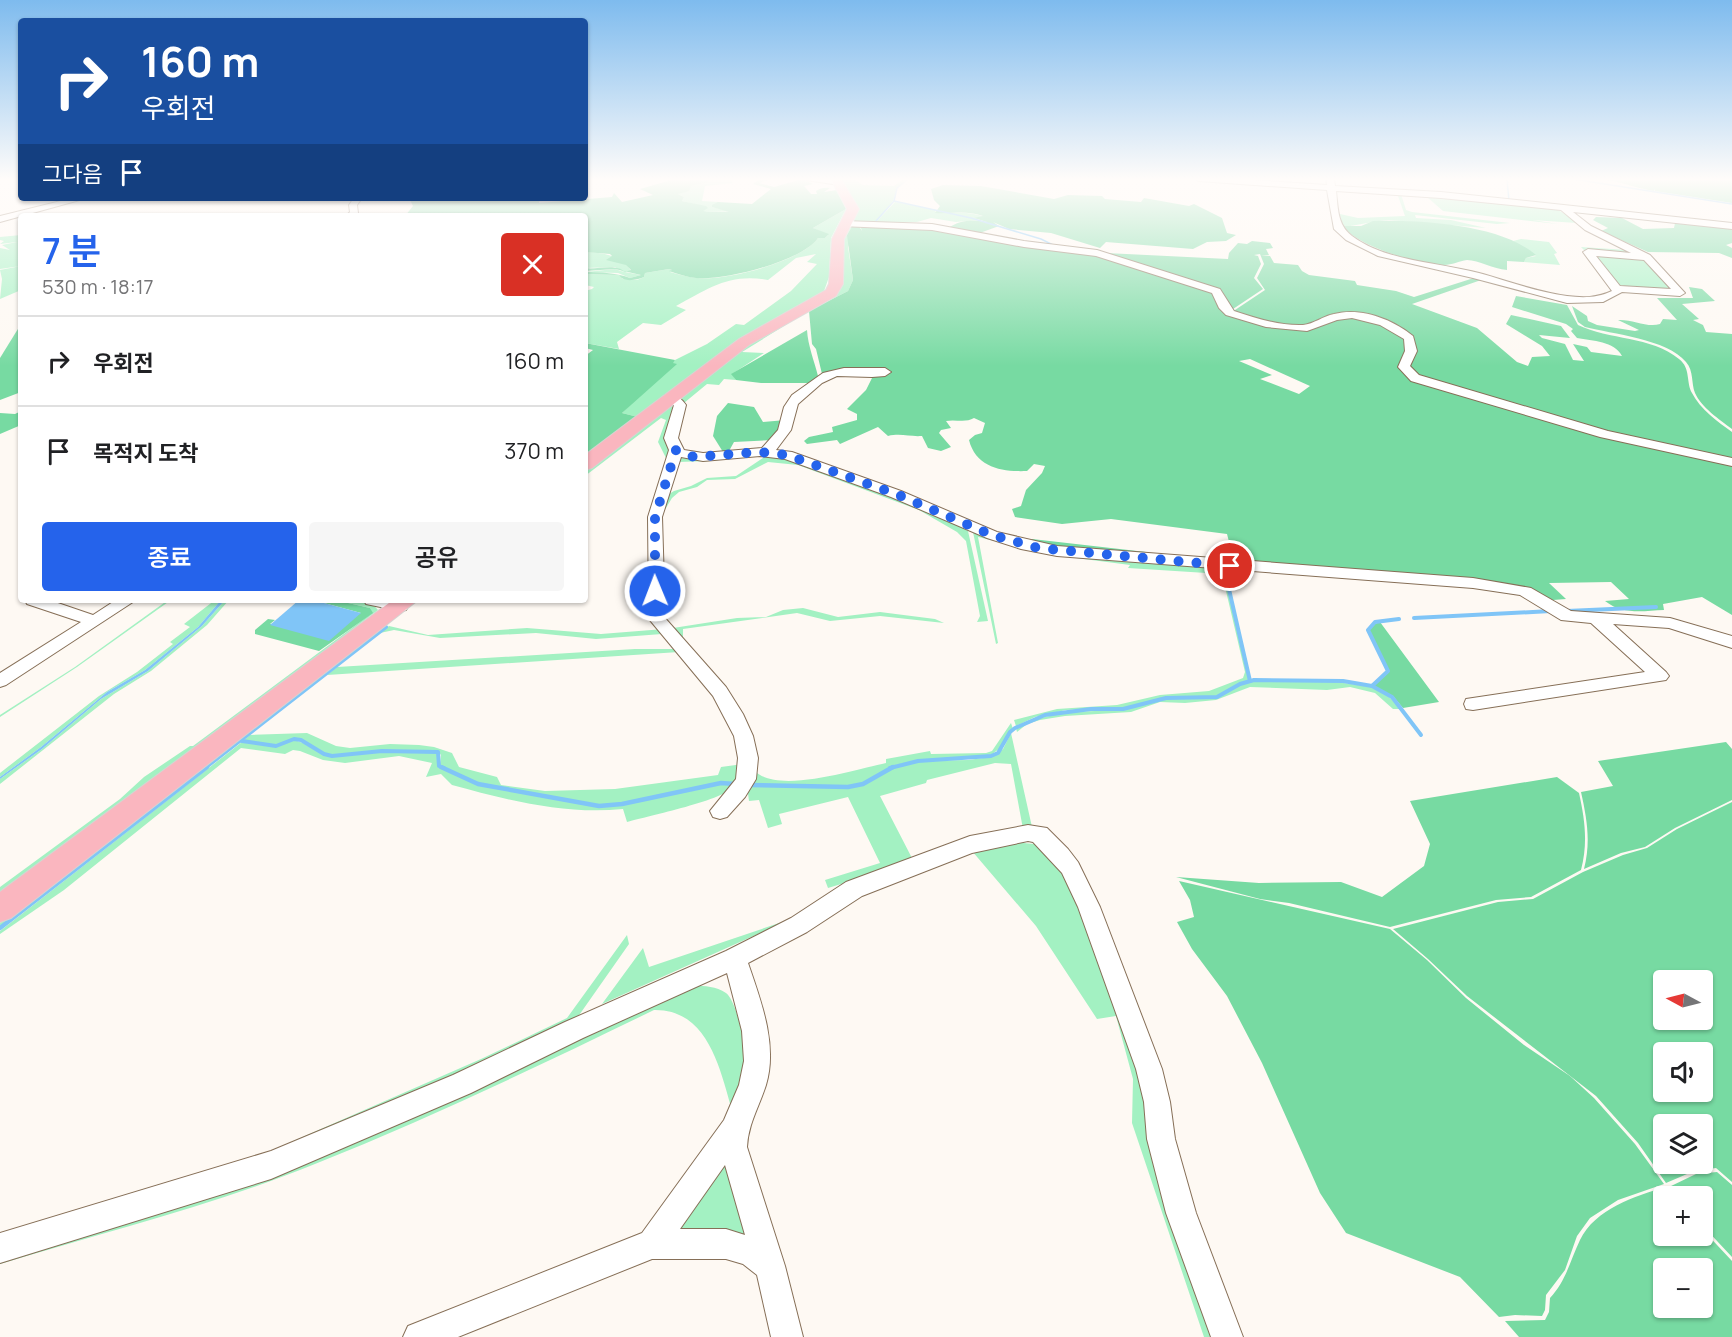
<!DOCTYPE html>
<html lang="ko">
<head>
<meta charset="utf-8">
<style>
	body { margin:0; font-family:Manrope,"Noto Sans KR",sans-serif; background:#f6f6f6; color:#202124; height:100vh; display:flex; flex-direction:column; font-size:22px; white-space:nowrap }
	* { box-sizing:border-box; margin:0 }
	p { font-size:20px; color:#757577 }
	.icon { flex:none; width:33px; height:33px; fill:none; stroke:currentColor; stroke-width:2; stroke-linecap:round; stroke-linejoin:round }
	.map { position:relative; flex:1; overflow:hidden }
	.sheet { position:absolute; left:18px; top:213px; width:570px; height:390px; display:flex; flex-direction:column; background:#fff; border-radius:6px; box-shadow:0 2px 4px #0004 }
	.sheet>* { flex:none }
	.guide { position:absolute; left:18px; top:18px; width:570px; height:183px; border-radius:6px; box-shadow:0 2px 4px #0004; background:#1a4fa0; color:#fff; overflow:hidden }
	.needle { width:39px; rotate:277deg }
	.fabs { position:absolute; left:1653px; top:970px; display:grid; gap:12px }
	.fabs a { display:grid; place-items:center; width:60px; height:60px; border-radius:6px; background:#fff; box-shadow:0 2px 4px #0004; font-size:30px }
	.pin { position:absolute; display:grid; place-items:center; width:51px; height:51px; color:#fff; margin:-26px; border:3px solid #fff; border-radius:50%; box-shadow:0 2px 6px #0007 }
	.me { position:absolute; width:66px; margin:-33px; rotate:359deg; stroke-linejoin:round; filter:drop-shadow(0 0 4px #0008) }
	.turn { display:flex; align-items:center; gap:21px; height:126px; padding:0 24px; font-size:27px }
	.turn .icon { width:78px; height:78px; stroke-width:2.5 }
	.turn b { display:block; font-size:42px; line-height:51px }
	.then { display:flex; align-items:center; height:57px; padding:0 24px; background:#0003; gap:12px; font-size:22px }
	.round { display:grid; place-items:center; flex:none; width:63px; height:63px; border-radius:6px; background:#f6f6f6 }
	.headline { display:flex; align-items:center; justify-content:space-between; height:102px; padding:0 24px }
	h1 { font-size:36px; font-weight:600; line-height:45px; color:#2563eb }
	.cta { display:flex; gap:12px; margin-top:auto; padding:12px 24px }
	.cta a { flex:1; height:69px; border-radius:6px; background:#2563eb; color:#fff; font-size:24px; font-weight:600; line-height:69px; text-align:center }
	.cta a+a { background:#f6f6f6; color:#202124 }
	ul { padding:0; list-style:none }
	li { display:flex; align-items:center; gap:18px; height:90px; padding:0 24px; border-top:2px solid #e0e0e0 }
	li div { flex:1 }
	li b { display:block; font-size:22px }
	li em { font-style:normal }
	.map>svg:first-child { display:block }
	.green { fill:#a3f1c2 }
	.forest { fill:#77daa2; fill-rule:evenodd }
	.water { fill:#80c5f7 }
	.lines { fill:none; stroke-linecap:round; stroke-linejoin:round }
	.stream-far2 { stroke:#80c5f7; stroke-width:1.5 }
	.stream-far1 { stroke:#80c5f7; stroke-width:4 }
	.stream { stroke:#80c5f7; stroke-width:4.5 }
	.minor-casing { stroke:#866f57; stroke-width:2 }
	.major-casing { stroke:#d5d4d2; stroke-width:2 }
	.minor { fill:#fff; fill-rule:evenodd }
	.major { fill:#fab6bf; fill-rule:evenodd }
	.route { stroke:#2563eb; stroke-width:10; stroke-dasharray:0 18 }
</style>
</head>
<body>
<div class="map">
<svg width="1732" height="1337" viewBox="0 0 1732 1337">
	<rect width="100%" height="100%" fill="#fef9f3"/>
	<g class="green">
		<path d="M707,179H730L733,183L705,186L702,201L719,202L712,207L729,211H759L707,212H703V206L682,201L684,197L678,194L691,186L708,182Z"/>
		<path d="M837,179H854L863,185L894,186L904,179H907L897,188L893,201L876,222L895,202L937,210L935,212C953,213 968,211 985,217L974,219L963,216L977,220L956,222L931,218L917,222H895L894,224L854,222L852,219L856,205L855,201Z"/>
		<path d="M1367,191L1556,209L1638,254L1584,250L1581,247L1627,250L1577,223L1532,220L1558,224L1443,211L1426,196L1401,194L1406,210L1412,212L1510,223L1497,224L1415,215L1416,218L1451,220L1486,228L1389,220C1373,221 1359,225 1343,227C1353,253 1460,268 1488,276C1478,275 1467,271 1457,269C1422,261 1376,258 1347,235C1340,230 1341,222 1340,214L1358,218L1405,216L1397,193Z"/>
		<path d="M846,209L831,238L829,277L824,291L733,344L638,417L622,413L675,360L707,344L736,324L744,325L791,291L817,264L807,262L816,254L796,258L768,280C730,273 709,288 676,306L686,310L661,325L643,323L617,342L619,349L585,343V291L592,289L594,287L585,285V274L619,275L623,279L637,280L644,277L645,273L669,269L672,270L670,272C678,274 688,277 697,278C725,281 801,262 818,238H825L828,235L813,228Z"/>
		<path d="M851,226H859L848,247L853,280L848,291L809,311L808,310L839,291L843,237Z"/>
		<path d="M21,235V290L0,299L2,279L0,270L21,266L0,269V248L10,250L2,245L17,242L0,244L4,241L0,240V237Z"/>
		<path d="M1521,239L1549,242L1557,253L1554,254L1560,265L1524,262L1526,258L1536,256L1513,241Z"/>
		<path d="M585,252C601,252 623,256 631,271L625,272L641,275L630,278L618,273L585,272L615,269L624,272L615,267L585,268Z"/>
		<path d="M1593,255L1647,259L1672,290L1616,285Z"/>
		<path d="M805,313L742,352L764,353L732,374L736,380L724,379L719,385L707,384L684,403L681,397L743,348Z"/>
		<path d="M669,406L676,407L672,454L667,460L658,442L666,420L661,418L585,476V471Z"/>
		<path d="M756,453C785,454 812,467 840,477C883,493 928,506 968,531L988,621L977,622L980,616L966,541L957,532L919,510L798,465L768,462L735,479L707,480L697,487L679,492L672,498L663,513L662,532L659,535L660,514L664,497L674,491L691,486L707,478L736,476L766,456L757,455L711,461L677,462L679,458L711,459Z"/>
		<path d="M973,532L1146,562L1223,569L1249,680L1217,697H1166L1122,708L1066,710L1035,717L1016,726L1014,720L1057,709L1117,705L1160,695L1209,691L1243,678L1245,672L1222,574L1128,568L1130,565L1053,555L978,537L998,643L996,644Z"/>
		<path d="M168,600H171L77,667L0,717V715L75,667Z"/>
		<path d="M215,600H221L198,627L145,670L107,692L41,747L0,777V773L99,696L137,672L173,644L170,642L190,627L184,624Z"/>
		<path d="M225,600H229L207,625L151,671L114,694L0,784V779L42,749L101,699L148,671L202,626Z"/>
		<path d="M335,600C348,600 371,599 378,610L0,897V887L120,799L144,777L190,746H193L372,613L370,608Z"/>
		<path d="M803,608L838,617L880,612L935,619L944,623L880,616L830,621L797,613L683,629V640L673,628L737,618L766,617L783,610Z"/>
		<path d="M385,624L387,625L0,927V923Z"/>
		<path d="M389,626L428,635L527,628L601,634L664,629C680,641 718,691 728,709C737,724 752,770 736,783L721,782L621,803L599,805L479,783L440,766L441,755L438,751L382,750L332,755L319,751L302,740L294,739L276,746L244,740L250,735L307,733L336,746L350,748L390,744L419,745L434,747L452,753L459,767L497,777L501,785L545,791L615,789L718,775L721,767L743,764L728,715L679,652L327,675L337,667L635,649H675L662,634L596,639L536,633L440,638L394,630L380,633Z"/>
		<path d="M1254,680C1293,679 1333,680 1371,687C1383,689 1393,700 1400,709H1393L1375,693L1350,687L1327,690L1250,687L1216,700L1185,703L1160,702L1131,712L1065,716L1040,720L1027,724L1017,732L1016,728L1036,719L1067,712L1123,710L1167,699L1218,698L1240,685Z"/>
		<path d="M1011,723L1013,729L1000,748L990,756L917,760L892,766L863,783L848,787L748,784L756,772C780,794 857,769 886,763V759L930,751L931,754L986,753L992,751Z"/>
		<path d="M1011,733L1032,827L1023,829L1011,764L995,763L927,780L926,783L880,796L914,862L828,888L825,880L880,863L848,797L779,814L782,824L768,828L759,800L749,801L747,786L855,787L893,768L918,761L968,760L991,757L1003,749Z"/>
		<path d="M293,740C307,742 317,754 331,757L382,752L437,753L438,767L478,785L598,807L622,805L721,784L736,785C726,800 648,816 627,822L623,809C565,815 507,800 452,785L441,774L426,777L432,763L399,756L345,763L323,760L300,751L293,750L285,754L241,748L64,890L0,934V931L242,742L275,747Z"/>
		<path d="M1013,842L1034,844L1044,849L1071,877L1123,1013L1221,1337H1204L1132,1123L1133,1079L1116,1016L1097,1019L1036,926L972,851Z"/>
		<path d="M791,919L602,1004L643,948L649,967Z"/>
		<path d="M627,935L629,944L575,1021L330,1134L0,1242V1233L266,1153L481,1059L567,1018Z"/>
		<path d="M694,986C705,986 716,986 726,993C739,1003 749,1063 745,1079C742,1090 736,1100 732,1110C720,1069 708,1009 654,1010C543,1064 430,1118 315,1164C214,1205 104,1232 0,1264V1255L221,1186Z"/>
		<path d="M722,1154L749,1242L666,1237Z"/>
	</g>
	<g class="forest">
		<path d="M675,179H709L707,180L709,182L691,186L689,191L678,194L684,197L682,201L706,206L708,208L703,211L707,212H729L712,207V205L718,202L752,204L771,189L753,184L760,179H772L759,183L774,187L802,179L813,184L804,186L811,194H817L816,191C819,188 826,187 830,188L824,192L837,190L846,209L813,228L829,234L825,238H818C803,261 724,281 696,278C687,277 678,274 669,271L672,270L669,269L645,273L644,277C636,280 624,283 619,275L585,274V272C601,272 617,273 630,278L641,275L615,269L585,271V268C597,270 616,263 625,272L631,270L626,265L606,260L612,256L610,254L585,252V216H405L413,206L409,198H540L539,203L612,197L614,193L622,202L653,195L640,189Z"/>
		<path d="M1603,179H1732V203L1655,191L1654,189V191C1636,188 1621,182 1603,179Z"/>
		<path d="M943,185L981,186L1054,199L1068,195L1102,196L1105,199L1141,202L1144,198L1189,206L1194,204L1222,218L1227,233L1236,235L1226,241L1207,242L1193,249L1106,242L1100,248L1051,233L1009,229L993,222L999,226L977,234L948,228C960,220 972,219 987,222L974,218L983,216C965,210 953,214 935,213L940,206L934,200L931,189Z"/>
		<path d="M1596,217L1622,218L1643,229L1674,228L1675,223L1732,228V243L1726,245L1732,248V258L1719,253L1648,252L1601,231L1608,228L1593,220Z"/>
		<path d="M1373,221C1420,220 1500,224 1536,255L1526,258L1524,262L1507,261V270C1493,269 1479,260 1467,260C1459,261 1452,265 1444,265C1420,265 1356,246 1343,226H1361Z"/>
		<path d="M860,225L915,226L1087,253L1213,290L1223,311L1289,328L1347,316L1392,328L1408,342L1403,371L1493,403L1732,464V615L1702,597L1663,604L1664,610C1642,611 1623,615 1605,601L1629,599L1611,582L1549,583L1566,599L1553,600L1532,589L1516,586L1068,549L1032,543V539L1146,552L1147,554L1234,561L1227,534L1111,519L1062,524L1015,517L1012,509L1021,506L1026,490L1042,473L1045,466L1034,464L1027,471C1003,472 976,468 969,440L975,435L982,433L985,423L974,418C966,423 955,419 946,421L951,428L941,430L939,433L951,447L941,451L928,448L922,436C910,437 901,433 888,436L878,427L840,444L837,440L807,444L804,441L809,437L833,432L832,427L857,420V414L847,409L866,390L873,376C859,368 837,368 822,374L816,349L812,344L809,311L848,291L853,280L847,235L852,227L859,226L862,231ZM1250,359L1310,386L1299,394L1260,379L1272,375L1239,361Z"/>
		<path d="M1252,241L1270,243L1273,248L1266,249L1269,255H1261L1270,256L1274,263L1298,265L1302,271L1309,275L1355,281L1357,285L1396,291L1414,297L1477,277L1484,279L1412,304L1477,328L1517,362L1528,366L1532,357L1550,356L1542,346L1506,324L1511,315L1561,326L1570,338L1539,335L1542,338L1565,344L1573,360L1584,361L1573,344L1587,347L1591,352L1622,356C1614,341 1593,341 1577,338L1571,331L1573,329L1566,324L1512,307L1516,296L1567,305L1578,325C1609,340 1651,336 1679,359C1691,368 1686,383 1692,393C1700,409 1718,422 1732,432V461L1610,434L1423,379L1409,371L1411,337L1357,314L1310,325L1288,326L1232,312L1265,290L1257,278L1264,264L1260,254L1254,255L1258,256L1261,264L1254,278L1263,289L1230,311L1221,293L1106,253L1228,259L1229,253L1238,243L1247,244Z"/>
		<path d="M1689,287L1702,289L1715,301L1682,304L1699,319L1693,320L1703,325L1706,332L1732,334V429C1720,420 1701,407 1695,393C1691,383 1694,371 1686,362C1667,339 1612,334 1585,327L1578,322L1572,306L1587,316L1588,321L1597,325L1635,331L1639,330L1618,320C1632,319 1647,328 1660,324L1663,319L1677,320L1657,298H1693Z"/>
		<path d="M21,324V392L0,400V358Z"/>
		<path d="M807,330C808,346 814,360 818,376L810,383H761L736,380L731,374Z"/>
		<path d="M585,343L675,360L673,363L677,364L622,413L638,417L585,458V356L593,350L585,348Z"/>
		<path d="M728,403L754,407L763,422L786,420L773,440L734,442L729,451L723,452L713,436L717,416Z"/>
		<path d="M21,411V425L0,434V413L15,414Z"/>
		<path d="M313,600H335L370,608L373,613L319,651L255,634V630L268,619L275,620L270,624L361,613Z"/>
		<path d="M1380,622L1439,702L1403,708L1393,696L1373,686L1389,672L1369,630L1372,625Z"/>
		<path d="M1726,742L1732,749V800L1675,828L1645,847L1621,853L1584,869C1591,842 1587,819 1581,792L1613,786L1598,761Z"/>
		<path d="M1557,777L1579,793C1585,820 1588,843 1581,870L1531,897L1496,900L1390,927L1289,903L1260,899L1176,877L1259,883L1341,882L1382,897L1424,866L1430,844L1410,801Z"/>
		<path d="M1732,802V1182L1716,1168L1694,1171L1666,1183L1638,1143L1596,1096L1467,996L1428,959L1393,929L1498,902L1533,899L1583,872L1623,855L1647,848L1677,829ZM1664,981H1702V1020H1664ZM1664,1053H1702V1092H1664ZM1664,1125H1702V1164H1664Z"/>
		<path d="M1179,881L1390,929L1427,960L1466,998L1524,1045L1570,1076L1594,1098L1635,1144L1664,1184L1618,1200L1590,1218L1577,1236L1565,1270L1546,1295L1545,1310L1542,1316L1515,1315L1499,1317L1460,1277L1346,1233L1320,1193L1262,1063L1227,996L1192,949L1177,922L1194,917L1190,900Z"/>
		<path d="M1717,1172L1732,1185V1257L1703,1226L1702,1197H1678L1669,1187L1696,1174Z"/>
		<path d="M1666,1187L1675,1197H1664V1236H1702L1703,1230L1732,1261V1337H1519L1505,1321L1545,1320L1549,1312L1550,1298C1566,1281 1570,1261 1580,1240C1595,1209 1635,1196 1666,1187ZM1664,1269H1702V1308H1664Z"/>
	</g>
	<g class="water">
		<path d="M221,600H225L202,626L148,671L101,699L42,749L0,779V777L41,747L107,692L145,670L198,627Z"/>
		<path d="M299,600H313L361,613L329,641L270,625Z"/>
	</g>
	<g class="lines">
		<g class="stream-far2">
			<path d="M1507,179L1509,201"/>
			<path d="M1573,179L1732,204"/>
			<path d="M894,201L971,218L1041,239L1055,246"/>
			<path d="M876,221L894,201L897,188L908,179"/>
		</g>
		<g class="stream-far1">
			<path d="M1225,572L1250,681"/>
			<path d="M1567,611L1656,607"/>
			<path d="M1414,618L1551,611"/>
			<path d="M1372,686L1392,697L1421,735"/>
			<path d="M242,741L276,746L294,739L301,740L324,754L332,756L382,751L438,752L439,766L444,768"/>
			<path d="M205,768L386,627"/>
			<path d="M890,768L918,761L991,756L998,753L1010,732L1015,728L1045,715L1091,709H1123L1166,698L1217,697L1240,684L1254,680L1343,681L1372,686L1388,671L1368,630L1375,622L1399,619"/>
		</g>
		<g class="stream">
			<path d="M441,767L478,784L599,806L622,804L721,783L735,784"/>
			<path d="M748,785L848,787L863,784L893,767"/>
			<path d="M0,928L207,767"/>
		</g>
		<defs>
			<g id="minor">
				<path d="M800,179H827L843,183L839,185Z"/>
				<path d="M1195,179H1238L1327,185L1326,179H1334L1335,186L1441,192L1732,223V229L1573,212L1591,226L1650,255L1685,293L1680,296L1622,292L1603,302L1567,303L1473,278L1378,256L1346,240L1334,229L1327,190L1199,181ZM1336,191L1441,198L1561,210L1585,230L1631,253L1588,249L1583,252L1612,291C1597,298 1583,298 1567,296C1537,292 1508,281 1479,273C1438,262 1387,262 1352,236C1337,225 1338,207 1336,191ZM1596,256L1644,260L1671,289L1620,286Z"/>
				<path d="M73,198H87L0,222V216Z"/>
				<path d="M354,198H362L357,205L358,213L356,216H346L350,212L349,205Z"/>
				<path d="M844,221L932,224L1024,241L1097,250L1220,289L1234,311C1256,318 1279,326 1303,325C1314,324 1323,316 1334,314C1361,307 1392,319 1413,336L1417,351L1410,366L1419,375L1608,431L1732,458V466L1600,437L1411,381L1398,367L1405,351L1404,339L1380,325L1352,318L1337,320L1307,331L1266,327L1226,315L1219,308L1212,293L1096,256L1024,247L932,230L841,226V222Z"/>
				<path d="M844,368H885L891,372L885,376L872,377L837,376L822,383L798,404L791,430L776,450L792,452L901,491L997,532L1057,546L1473,578L1531,588L1571,611L1670,618L1732,636V648L1669,628L1613,624L1666,672L1669,676L1666,680L1473,710L1466,709L1464,704L1466,699L1645,672L1591,623L1561,620L1520,595L1473,588L1057,556L1021,549L987,538L891,497L785,459L760,456L703,461L681,457L662,517L665,618L726,687L743,714L753,736L758,758L756,779L745,797L727,817L720,819L713,817L710,811L736,779L738,758L734,736L713,696L649,619L648,517L669,450L664,438L674,405L663,398L665,395C674,393 681,398 686,405L678,438L684,450L703,453L762,448L778,430L784,407L792,395L823,373Z"/>
				<path d="M25,600H49L93,615L116,600H136L6,685L0,687V673L81,622L27,604Z"/>
				<path d="M364,600H396L406,602L408,606L406,610L400,611L366,604Z"/>
				<path d="M1028,825L1047,828L1068,849L1078,862L1100,907L1162,1069L1170,1102L1175,1139L1196,1213L1243,1337H1211L1166,1213L1147,1139L1144,1102L1136,1069L1078,907L1062,873L1033,842L1028,841L972,853L862,896L807,932L748,963C761,1001 778,1045 766,1085C759,1107 748,1124 747,1147L785,1266L803,1337H771L757,1275L743,1264L726,1259H652L458,1337H403L408,1326L642,1233L724,1120L739,1085L744,1061L742,1031L727,973L583,1038L471,1093L271,1179L0,1263V1233L271,1151L453,1075L565,1022L726,951L791,918L846,882L970,836ZM725,1165L745,1235L726,1229H680Z"/>
			</g>
			<g id="major">
				<path d="M831,179H841L859,209L844,239L843,284L836,296L749,345L592,468L585,470V455L739,339L826,290L829,284L832,239L847,209Z"/>
				<path d="M393,600H418L11,918L0,922V892Z"/>
			</g>
		</defs>
		<use href="#minor" class="minor-casing"/>
		<use href="#major" class="major-casing"/>
		<use href="#minor" class="minor"/>
		<use href="#major" class="major"/>
	</g>
	<linearGradient id="sky" x2="0" y2="1"><stop stop-color="#7ebbee"/><stop offset="0.49" stop-color="#fffcfa"/><stop offset="1" stop-color="#fffcfa" stop-opacity="0"/></linearGradient>
	<rect width="1732" height="366" fill="url(#sky)"/>
	<g class="lines">
		<path class="route" d="M655,591V517L676,450L694,457L760,452L787,455L896,494L992,535L1038,548L1230,566"/>
	</g>
</svg>
<div class="fabs">
<a><svg class="needle" viewBox="-14 -14 28 28"><path d="M0-13l5 13h-10z" fill="#e53935"/><path d="M0 13l5-13h-10z" fill="#757577"/></svg></a>
<a><svg class="icon" aria-label="sound" viewBox="0 0 24 24"><path d="M4 9h4l5-4v14l-5-4H4zM17 9q2 3 0 6"/></svg></a>
<a><svg class="icon" aria-label="layers" viewBox="0 0 24 24"><path d="M12 4l9 5-9 5-9-5zM3 14l9 5 9-5"/></svg></a>
<a>+</a>
<a>−</a>
</div>
<div class="pin" style="left:1230px;top:566px;background:#d93025"><svg class="icon" aria-label="arrive" viewBox="0 0 24 24"><path d="M6 21V4h12l-3 4 3 4H6"/></svg></div>
<svg class="me" style="left:655px;top:591px" viewBox="-20 -20 40 40"><circle r="17" fill="#2563eb" stroke="#fff" stroke-width="3"/><path d="M0-11L8 9 0 5-8 9z" fill="#fff"/></svg>
<div class="guide">
<div class="turn"><svg class="icon" aria-label="right" viewBox="0 0 24 24"><path d="M7 20v-9h11M14 6l5 5-5 5"/></svg><div><b>160 m</b>우회전</div></div>
<div class="then">그다음<svg class="icon" aria-label="arrive" viewBox="0 0 24 24"><path d="M6 21V4h12l-3 4 3 4H6"/></svg></div>
</div>
<section class="sheet">
<div class="headline"><div><h1>7 분</h1><p>530 m · 18:17</p></div><a class="round" style="background:#d93025;color:#fff"><svg class="icon" aria-label="close" viewBox="0 0 24 24"><path d="M6 6l12 12M18 6L6 18"/></svg></a></div>
<ul>
<li><svg class="icon" aria-label="right" viewBox="0 0 24 24"><path d="M7 20v-9h11M14 6l5 5-5 5"/></svg><div><b>우회전</b></div><em>160 m</em></li>
<li><svg class="icon" aria-label="arrive" viewBox="0 0 24 24"><path d="M6 21V4h12l-3 4 3 4H6"/></svg><div><b>목적지 도착</b></div><em>370 m</em></li>
</ul>
<div class="cta"><a>종료</a><a>공유</a></div>
</section>
</div>
</body>
</html>
